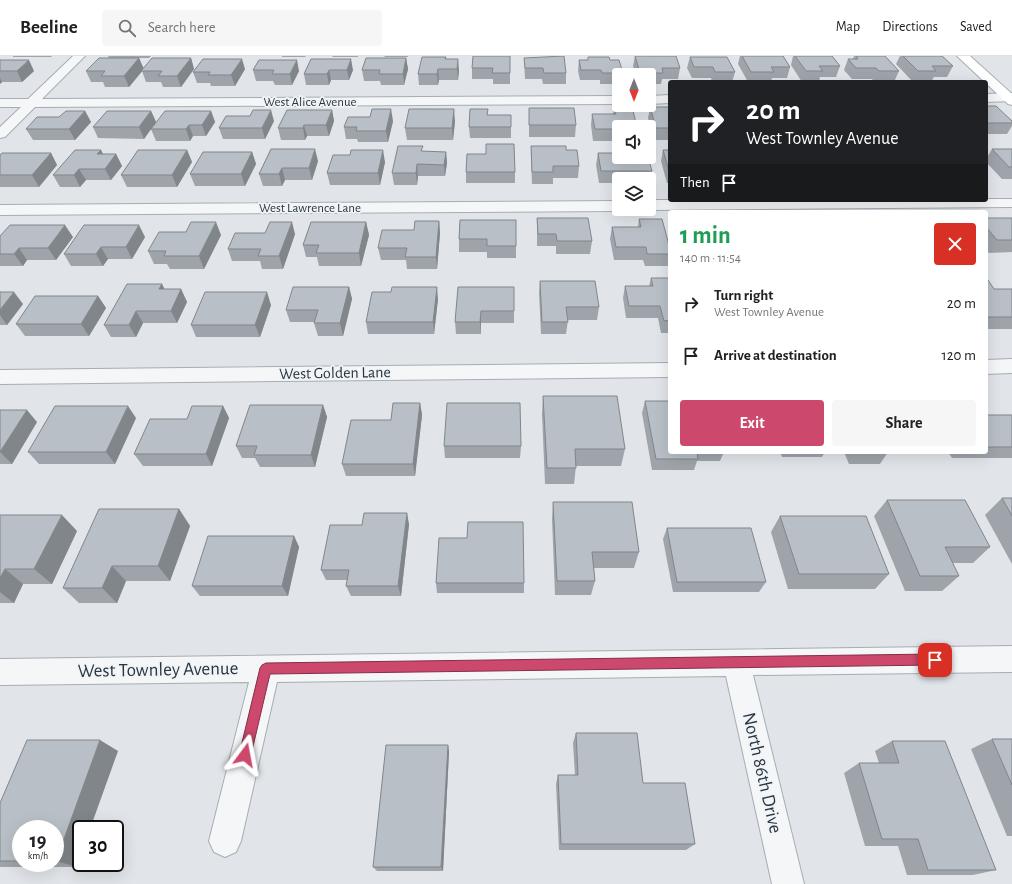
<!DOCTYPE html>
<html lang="en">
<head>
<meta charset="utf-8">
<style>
	body { margin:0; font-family:"Alegreya Sans",sans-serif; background:#f6f6f6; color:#202124; height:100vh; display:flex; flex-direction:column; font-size:15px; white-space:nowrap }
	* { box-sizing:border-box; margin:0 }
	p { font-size:13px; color:#757577 }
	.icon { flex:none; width:22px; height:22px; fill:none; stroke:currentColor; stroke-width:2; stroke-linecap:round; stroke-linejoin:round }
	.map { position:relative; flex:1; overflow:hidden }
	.side { position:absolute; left:668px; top:154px; width:320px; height:244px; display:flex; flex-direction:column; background:#fff; border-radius:4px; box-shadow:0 4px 16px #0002 }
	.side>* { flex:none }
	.hud { position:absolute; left:668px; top:24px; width:320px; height:122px; border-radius:4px; box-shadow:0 4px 16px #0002; background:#202124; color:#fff; overflow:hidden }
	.needle { width:26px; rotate:180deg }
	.tools { position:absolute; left:612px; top:12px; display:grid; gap:8px }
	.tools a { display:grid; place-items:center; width:44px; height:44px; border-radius:4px; background:#fff; box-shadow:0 4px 16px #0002; font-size:20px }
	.speed { position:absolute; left:12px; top:764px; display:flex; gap:8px; font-size:20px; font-weight:700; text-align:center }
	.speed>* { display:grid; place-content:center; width:52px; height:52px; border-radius:50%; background:#fff; box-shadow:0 4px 16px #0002; line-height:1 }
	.speed small { font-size:10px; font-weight:400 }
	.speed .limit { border:2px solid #111; border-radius:6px; background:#fff; color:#111 }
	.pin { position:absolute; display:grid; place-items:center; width:34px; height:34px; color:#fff; margin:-17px; border-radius:8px; box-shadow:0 2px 6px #0006 }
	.me { position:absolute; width:44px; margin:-22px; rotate:13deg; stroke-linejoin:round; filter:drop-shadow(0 0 3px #0008) }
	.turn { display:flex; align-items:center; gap:14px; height:84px; padding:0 12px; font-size:18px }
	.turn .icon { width:52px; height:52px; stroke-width:2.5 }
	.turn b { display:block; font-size:28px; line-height:34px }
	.then { display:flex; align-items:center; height:38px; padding:0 12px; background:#0003; gap:8px; font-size:15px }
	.round { display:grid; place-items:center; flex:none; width:42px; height:42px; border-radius:4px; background:#f6f6f6 }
	.summary { display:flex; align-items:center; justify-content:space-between; height:68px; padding:0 12px }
	h1 { font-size:24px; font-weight:700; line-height:30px; color:#1e9e55 }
	.primary-button { display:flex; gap:8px; margin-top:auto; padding:8px 12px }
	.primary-button a { flex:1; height:46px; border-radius:4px; background:#cc486c; color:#fff; font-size:16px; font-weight:700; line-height:46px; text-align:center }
	.primary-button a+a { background:#f6f6f6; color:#202124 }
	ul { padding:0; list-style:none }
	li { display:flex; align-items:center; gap:12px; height:52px; padding:0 12px }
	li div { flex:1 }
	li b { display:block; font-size:15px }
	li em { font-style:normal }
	header { display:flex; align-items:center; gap:24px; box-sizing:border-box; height:56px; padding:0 20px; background:#fff; border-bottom:1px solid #e0e0e0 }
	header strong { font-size:19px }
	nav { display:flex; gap:22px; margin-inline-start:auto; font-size:14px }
	.search { width:280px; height:36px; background:#f6f6f6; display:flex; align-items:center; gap:10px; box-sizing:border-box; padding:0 14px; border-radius:4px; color:#757577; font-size:15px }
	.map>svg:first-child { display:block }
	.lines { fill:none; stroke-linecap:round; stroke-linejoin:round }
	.street-casing { stroke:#a6adb3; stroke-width:2 }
	.secondary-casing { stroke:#a6adb3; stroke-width:2 }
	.street { fill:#f4f6f8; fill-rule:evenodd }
	.secondary { fill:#fff; fill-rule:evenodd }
	.wall { fill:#9ea4aa; fill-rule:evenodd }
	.shaded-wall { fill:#81868b }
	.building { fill:#b8bfc6; stroke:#81868b }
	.route { fill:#cc486c; stroke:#852f46 }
	.labels { text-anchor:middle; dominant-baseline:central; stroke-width:3.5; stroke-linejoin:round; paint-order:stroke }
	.far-street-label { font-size:13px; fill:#293541; stroke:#f0f4f7 }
	.street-label { font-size:16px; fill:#293541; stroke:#f0f4f7 }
	.near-street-label { font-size:19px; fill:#293541; stroke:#f0f4f7 }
</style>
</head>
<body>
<header>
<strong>Beeline</strong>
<div class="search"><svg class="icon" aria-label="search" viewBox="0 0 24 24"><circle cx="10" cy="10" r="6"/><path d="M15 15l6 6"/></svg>Search here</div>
<nav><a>Map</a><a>Directions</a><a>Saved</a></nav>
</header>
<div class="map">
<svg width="1012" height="828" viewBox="0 0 1012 828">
	<rect width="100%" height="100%" fill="#e1e5e9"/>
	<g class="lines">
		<defs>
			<g id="street">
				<path d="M73,0H85L42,43L619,40V48L35,51L5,81L0,82V71L21,51H0V43H28Z"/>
				<path d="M1012,37V45L986,46V38Z"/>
				<path d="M670,39V47L649,48V40Z"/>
				<path d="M986,143H1012V151L649,154L647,153H649V144H986Z"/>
				<path d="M619,145V153H624L619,155L0,159V149Z"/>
				<path d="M1012,303V317L986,318V304Z"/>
				<path d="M670,307V321L0,328V314Z"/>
				<path d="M1012,590V616L753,619L804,828H772L726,620L277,626L241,785L236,796L225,801L214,796L209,785L249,626L0,629V603Z"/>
			</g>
			<path id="secondary" d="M957,0H970L1012,38V49L1008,48Z"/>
		</defs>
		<use href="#street" class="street-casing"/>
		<use href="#secondary" class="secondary-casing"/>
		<use href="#street" class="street"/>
		<use href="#secondary" class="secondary"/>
	</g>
	<g class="wall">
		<path d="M13,0H52L51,1H13Z"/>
		<path d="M108,0H151L149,2H139L143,12L191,2L194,13L181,31H163L161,26H146L142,15L129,31H105L103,26H91L86,15L109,2Z"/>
		<path d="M282,0H306L305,1H282Z"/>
		<path d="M332,0H358V1H333Z"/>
		<path d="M384,0H408V1H385Z"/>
		<path d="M473,0H514H510V28H493V23H472V12Z"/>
		<path d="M635,0L680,12L678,23H662L661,28H649V19H636L633,10Z"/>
		<path d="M740,0H783L790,11L787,22H772L771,26H748L738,8Z"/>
		<path d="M793,0H832L840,10L836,21H820L819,26H802L791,9Z"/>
		<path d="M854,0H885L899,15L894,26H874L872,23H852L844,14L848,3H853Z"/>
		<path d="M900,0H942L953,10L947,21H934L931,26H913L896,8Z"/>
		<path d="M446,1V3L459,14L458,24H439L438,29H419L418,18Z"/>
		<path d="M588,1L610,4L623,17V19H619V28H600V24H580L578,15L579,4H588Z"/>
		<path d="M690,1L735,16L732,26H712L711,22H692L687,12Z"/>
		<path d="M406,2L408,13L404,29H381L380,25H364L362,14Z"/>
		<path d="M524,2L566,17V28H543L542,23H525Z"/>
		<path d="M311,3L353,14L349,24H331L329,29H306L304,18Z"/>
		<path d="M0,4L34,15L22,26H2L0,28Z"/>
		<path d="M259,4L299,15L292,29H275L273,25H256L253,14Z"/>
		<path d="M245,13L235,30H211L210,27H197L193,16Z"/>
		<path d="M986,50L1012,65V70L1007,78H986Z"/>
		<path d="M614,51L619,71V85H593L591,69L592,58H613Z"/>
		<path d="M650,51L670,53V84H654L648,62Z"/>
		<path d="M529,52L576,69L575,81H529Z"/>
		<path d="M332,54L334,65L329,80H307L305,84H281L278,72Z"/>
		<path d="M85,55L91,66L75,84H33L26,73L59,61Z"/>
		<path d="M151,55L156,66L144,83L98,82L93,71Z"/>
		<path d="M211,55L215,66L206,80H193L190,85H156L151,73Z"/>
		<path d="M488,59H511V82H470L469,71Z"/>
		<path d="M250,60L274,65L265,83H223L219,72Z"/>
		<path d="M393,65L388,86H358L357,83H346L344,71Z"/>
		<path d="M455,65L453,84H407L405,72Z"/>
		<path d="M531,90L566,94L579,110L578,122H553V128H532L531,102Z"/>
		<path d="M271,93L318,105L312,124H285L282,130H263L259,118Z"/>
		<path d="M619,93V101L652,115L650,127H649V123H619V127H599L596,109L598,97H618Z"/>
		<path d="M992,93H1012V123H1002L986,106V103Z"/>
		<path d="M101,94L103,98H116L122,110L111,124H86L80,131H60L53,119Z"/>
		<path d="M187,94L192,106L177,131H127L121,119Z"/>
		<path d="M663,94H670V127H667L661,105Z"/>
		<path d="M252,96L256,108L245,130H195L190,118Z"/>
		<path d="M423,96H446L447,107L445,120H418L417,129H394L392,117Z"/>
		<path d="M51,97L57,109L39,131H0V99Z"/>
		<path d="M385,106L380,129H330L327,117Z"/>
		<rect x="466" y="116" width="49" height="11"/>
		<path d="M537,162L592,185L590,198H556V190H537Z"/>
		<path d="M986,162H1012V196L989,197L986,193Z"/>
		<path d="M639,163L670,193V203L668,210H645L643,204H614L610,183L612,171H638Z"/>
		<path d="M460,164L516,190V202H487V196H459V183Z"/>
		<path d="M439,165L440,177L437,213H407L406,204H381L378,192L414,174Z"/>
		<path d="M366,166L369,179L361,210H319L317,201H306L303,189Z"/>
		<path d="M295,178L283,213H262L260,205H232L228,193Z"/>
		<path d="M221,179L204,213H170L167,208H154L148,195Z"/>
		<path d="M0,180L73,181L56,204H27L23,210H0Z"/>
		<path d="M145,181L132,203H108L103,210H71L64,198Z"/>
		<path d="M651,222H670V277H661L658,262H626L623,242L625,230H649Z"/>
		<path d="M986,224L994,233H1012V273H986Z"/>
		<path d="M540,225L599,251L597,264H568L566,278H541L539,237Z"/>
		<path d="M162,228L164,233H181L187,246L177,267H143L136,281H111L104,269Z"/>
		<path d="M349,231L352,243L343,280H318L314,267V266H290L286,254Z"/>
		<path d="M514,231V267H481V278H456L455,266Z"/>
		<path d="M0,236L23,248L7,269H0Z"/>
		<path d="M98,240L106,252L89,280H25L16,268Z"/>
		<path d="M438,243L434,278H368L366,266Z"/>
		<path d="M271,249L260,281H196L191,269Z"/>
		<path d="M543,340L625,393L621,410H576L574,428H545L542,358Z"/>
		<path d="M645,345L670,396H724L720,405H697L694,414H652L642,357Z"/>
		<path d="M420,347L422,359L415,420H346L342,408L391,364Z"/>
		<path d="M323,349L327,361L315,411H260L255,402H242L236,390Z"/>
		<path d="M223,350L229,362L212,410H143L134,398L187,363Z"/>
		<path d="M0,354L37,366L12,408H0Z"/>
		<path d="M986,359L1012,360V402H952L948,396H986Z"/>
		<path d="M136,362L115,408H39L28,396Z"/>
		<path d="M444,390H521L520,402H445Z"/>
		<path d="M780,396H825L822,401H782Z"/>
		<path d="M844,396H922H888L880,408H849Z"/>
		<path d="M1002,442H1012V508L985,459Z"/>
		<path d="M887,444L990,491L973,507H952L959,520L942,535H905L874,460Z"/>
		<path d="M553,446L639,496L634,512H594L595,525L591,539H555L552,463Z"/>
		<path d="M179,453L190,470L170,525H126L117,547H79L63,532Z"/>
		<path d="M0,459L77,475L52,528H23L14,547H0Z"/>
		<path d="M780,460L889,518L875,533H788L771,476Z"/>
		<path d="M409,468L401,540H351L346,530L348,524H326L321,514L362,469Z"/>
		<path d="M667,472L766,526L759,536H673L663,483Z"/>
		<path d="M294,480L299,491L288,540H200L192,530Z"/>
		<path d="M436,527H524V537H437Z"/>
		<path d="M576,677L643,727L695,788L686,794H559L556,728L558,719H575L573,687Z"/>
		<path d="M992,683H1012V780H1007L971,693Z"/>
		<path d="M892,685L996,814L973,819H907L898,790H865L844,717L859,707H879L875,695Z"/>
		<path d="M448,689L449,696L443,815H377L373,811Z"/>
		<path d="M118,695L81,773V800L77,811H0V747ZM21,773H55V807H21Z"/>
	</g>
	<g class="shaded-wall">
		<path d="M139,2L144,13L129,31L124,20Z"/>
		<path d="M191,2L194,13L181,31L177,20Z"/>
		<path d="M406,2L408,13L404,29L403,18Z"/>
		<path d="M242,3L245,13L235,30L231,19Z"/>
		<path d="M351,3L353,14L349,24L347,14Z"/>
		<path d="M458,3L459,14L458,24L457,13Z"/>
		<path d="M29,4L34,15L22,26L17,15Z"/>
		<path d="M297,4L299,15L292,29L290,18Z"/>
		<path d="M438,13L439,24L438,29L437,18Z"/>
		<path d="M329,14L331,24L329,29L327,18Z"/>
		<path d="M0,22L2,26L0,28Z"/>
		<path d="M391,53L393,65L388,86L386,75Z"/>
		<path d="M454,53L455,65L453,84L452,72Z"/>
		<path d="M271,54L274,65L265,83L262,72Z"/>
		<path d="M332,54L334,65L329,80L326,69Z"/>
		<path d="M85,55L91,66L75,84L69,73Z"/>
		<path d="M151,55L156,66L144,83L139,71Z"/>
		<path d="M211,55L215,66L206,80L202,69Z"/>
		<path d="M189,69L193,80L190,85L186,73Z"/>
		<path d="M304,69L307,80L305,84L303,72Z"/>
		<path d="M315,93L318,105L312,124L309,112Z"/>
		<path d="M101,94L106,106L97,98Z"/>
		<path d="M187,94L192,106L177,131L172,119Z"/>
		<path d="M383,94L385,106L380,129L378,117Z"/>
		<path d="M252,96L256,108L245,130L241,118Z"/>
		<path d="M446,96L447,107L445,120L444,109Z"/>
		<path d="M51,97L57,109L39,131L32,119Z"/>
		<path d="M116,98L122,110L111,124L105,113Z"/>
		<path d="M417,108L418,120L417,129L416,117Z"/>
		<path d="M282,112L285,124L282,130L279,118Z"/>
		<path d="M79,113L86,124L80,131L74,119Z"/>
		<path d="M439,165L440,177L437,213L436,201Z"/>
		<path d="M216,166L221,179L204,213L199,200Z"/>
		<path d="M292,166L295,178L283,213L279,200Z"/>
		<path d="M366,166L369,179L361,210L359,197Z"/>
		<path d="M65,169L73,181L56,204L48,192Z"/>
		<path d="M139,169L145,181L132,203L126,191Z"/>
		<path d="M101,191L108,203L103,210L96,198Z"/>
		<path d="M19,192L27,204L23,210L14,198Z"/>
		<path d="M162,228L168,240L159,233Z"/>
		<path d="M349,231L352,243L343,280L340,267Z"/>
		<path d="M437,231L438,243L434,278L433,266Z"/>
		<path d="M181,233L187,246L177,267L171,255Z"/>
		<path d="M14,236L23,248L7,269L0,259V254Z"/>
		<path d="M267,236L271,249L260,281L255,269Z"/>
		<path d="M98,240L106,252L89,280L81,268Z"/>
		<path d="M136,255L143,267L136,281L129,269Z"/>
		<path d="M481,255V278L480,266Z"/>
		<path d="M420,347L422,359L415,420L413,408Z"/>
		<path d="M323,349L327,361L315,411L311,399Z"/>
		<path d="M128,350L136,362L115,408L106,396Z"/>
		<path d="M223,350L229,362L212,410L206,398Z"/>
		<path d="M27,354L37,366L12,408L0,396Z"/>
		<path d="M179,453L190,470L170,525L158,510Z"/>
		<path d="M407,457L409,468L401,540L398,530Z"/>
		<path d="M62,459L77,475L52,528L34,513Z"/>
		<path d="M294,480L299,491L288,540L282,530Z"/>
		<path d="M112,510L126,525L117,547L102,532Z"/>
		<path d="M5,513L23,528L14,547L0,536V522Z"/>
		<path d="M100,684L118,695L90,773H81V800L77,811L56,805Z"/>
		<path d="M448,689L449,696L443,815L441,811Z"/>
	</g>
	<g class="building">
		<path d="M473,0H510V17H492L493,12H472Z"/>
		<path d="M564,0L566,17H544L543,12H525L524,2Z"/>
		<path d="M635,0H676L680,12H662L663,17H640Z"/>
		<path d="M742,0H783L790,11H771L774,16H751Z"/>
		<path d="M795,0H832L840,10H819L823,15H806Z"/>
		<path d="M856,0H885L899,15H879L876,12H856L848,3H858Z"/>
		<path d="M903,0H942L953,10H932L936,15H918Z"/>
		<path d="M422,1H446L445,3H458L457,13H438L437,18H418Z"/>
		<path d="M588,1H609L610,4H619L623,17H602L601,14H581L579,4H588Z"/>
		<path d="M690,1H727L735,16H715L713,11H694Z"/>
		<path d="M99,2H139L124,20H101L105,15H86Z"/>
		<path d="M152,2H191L177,20H158L162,15H141Z"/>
		<path d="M366,2H406L403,18H379L380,14H362Z"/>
		<path d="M203,3H242L231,19H208L210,16H193Z"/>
		<path d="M311,3H351L347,14H329L327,18H304Z"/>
		<path d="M0,4H29L17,15H0Z"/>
		<path d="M259,4H297L290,18H272L274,14H253Z"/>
		<path d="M986,50H996L1012,65V67H986Z"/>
		<path d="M614,51H632L637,71H619V73H595L592,58H616Z"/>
		<path d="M650,51H669L670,53V72H656Z"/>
		<path d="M529,52H574L576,69H529Z"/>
		<path d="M372,53H391L386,75H356L357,71H344L348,61H370Z"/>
		<path d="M409,53H454L452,72H405Z"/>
		<path d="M470,53H488L487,59H511V71H469Z"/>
		<path d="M253,54H271L262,72H219L226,60H250Z"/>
		<path d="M287,54H332L326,69H304L303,72H278Z"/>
		<path d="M66,55H85L69,73H26L37,61H59Z"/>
		<path d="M107,55H151L139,71H93Z"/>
		<path d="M165,55H211L202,69H189L186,73H151Z"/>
		<path d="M486,88H514L515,116H466L467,98H486Z"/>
		<path d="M398,90H423L421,95L446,96L444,109L417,108L416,117H392Z"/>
		<path d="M531,90H566V94H577L579,110H553V116H532Z"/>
		<path d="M271,93H315L309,112H282L279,118H259Z"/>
		<path d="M992,93H1012V111H1009Z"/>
		<path d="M75,94H101L97,98H116L105,113H79L74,119H53Z"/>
		<path d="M138,94H187L172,119H121Z"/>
		<path d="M351,94H383L378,117H327L333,99H350Z"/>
		<path d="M663,94H670V115H669Z"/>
		<path d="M203,96H252L241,118H190Z"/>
		<path d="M2,97H51L32,119H0V99Z"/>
		<path d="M598,97H619V101H648L652,115H601Z"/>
		<path d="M537,162H588L592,185H557L556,178H538Z"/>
		<path d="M986,162H1012V184H997L986,171Z"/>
		<path d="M639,163H662L670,193V198H647L646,191H616L612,171H641Z"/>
		<path d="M460,164H516V190H487V183H459Z"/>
		<path d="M415,165H439L436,201H405L407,192H378L382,174H414Z"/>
		<path d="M191,166H216L199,200H164L166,195H148L159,176H186Z"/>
		<path d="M270,166H292L279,200H258L261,193H228L235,177H265Z"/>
		<path d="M311,166H366L359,197H316L319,189H303Z"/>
		<path d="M10,169H65L48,192H19L14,198H0V180Z"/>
		<path d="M84,169H139L126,191H101L96,198H64Z"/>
		<path d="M651,222H670V264L664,265L660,250H629L625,230H653Z"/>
		<path d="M986,224H988L994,233H1012V261H986Z"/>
		<path d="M540,225H595L599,251H566L568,266H542Z"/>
		<path d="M127,228H162L159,233H181L171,255H136L129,269H104Z"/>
		<path d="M293,231H349L340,267H314L318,254H286Z"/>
		<path d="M392,231H437L433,266H366L372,236H391Z"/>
		<path d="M458,231H514V255H481L480,266H455Z"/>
		<path d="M0,236H14L0,254Z"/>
		<path d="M205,236H267L255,269H191Z"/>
		<path d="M35,240H98L81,268H16Z"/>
		<path d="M543,340H617L625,393H575L576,412H547Z"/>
		<path d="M645,345H670V396H697L698,403H656Z"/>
		<path d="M393,347H420L413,408H342L351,364H391Z"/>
		<path d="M447,347H520L521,390H444Z"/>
		<path d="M250,349H323L311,399H254L257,390H236Z"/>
		<path d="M55,350H128L106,396H28Z"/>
		<path d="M192,350H223L206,398H134L150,363H187Z"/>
		<path d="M0,354H27L0,396Z"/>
		<rect x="986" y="359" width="26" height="32"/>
		<path d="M1002,442H1012V460Z"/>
		<path d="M887,444H965L990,491H945L959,520H920Z"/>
		<path d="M553,446H632L639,496H592L595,525H557Z"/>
		<path d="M99,453H179L158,510H112L102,532H63Z"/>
		<path d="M364,457H407L398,530H346L349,514H321L330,469H362Z"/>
		<path d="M0,459H62L34,513H5L0,522Z"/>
		<path d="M780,460H866L889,518H799Z"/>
		<path d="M468,466H523L524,527H436L439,482H467Z"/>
		<path d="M667,472H751L766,526H677Z"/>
		<path d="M208,480H294L282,530H192Z"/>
		<path d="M576,677H637L643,727H685L695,788H561L558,719H578Z"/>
		<path d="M992,683H1012V729Z"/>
		<path d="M27,684H100L56,805H55V773H21V805H0V747Z"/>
		<path d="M892,685H945L996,814H928L918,783H882L859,707H899Z"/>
		<path d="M386,689H448L441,811H373Z"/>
	</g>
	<path class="route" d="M935,598L939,600L941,604L939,608L935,609L270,618L251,699L250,703L245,705L241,703L239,699L260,612L262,609L266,607Z"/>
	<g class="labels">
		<g class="far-street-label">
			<text x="310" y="46">West Alice Avenue</text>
			<text x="310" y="152">West Lawrence Lane</text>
		</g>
		<g class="street-label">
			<text transform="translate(335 317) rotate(-1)">West Golden Lane</text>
		</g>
		<g class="near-street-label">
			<text transform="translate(158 614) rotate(-1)">West Townley Avenue</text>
			<text transform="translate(762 717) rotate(77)">North 86th Drive</text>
		</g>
	</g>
</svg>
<div class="tools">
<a><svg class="needle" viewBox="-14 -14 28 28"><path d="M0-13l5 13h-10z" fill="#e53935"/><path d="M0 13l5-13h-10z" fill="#757577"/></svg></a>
<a><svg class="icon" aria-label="sound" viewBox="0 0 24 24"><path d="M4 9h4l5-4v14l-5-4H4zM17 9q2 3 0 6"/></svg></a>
<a><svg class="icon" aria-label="layers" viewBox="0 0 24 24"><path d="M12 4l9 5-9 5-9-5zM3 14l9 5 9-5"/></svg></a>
</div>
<div class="speed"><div>19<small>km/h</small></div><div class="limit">30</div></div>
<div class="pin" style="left:935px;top:604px;background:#d93025"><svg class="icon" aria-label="arrive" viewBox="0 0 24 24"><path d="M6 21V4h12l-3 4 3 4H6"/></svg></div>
<svg class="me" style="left:245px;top:699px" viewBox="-20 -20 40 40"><path d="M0-17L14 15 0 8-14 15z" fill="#cc486c" stroke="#fff" stroke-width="4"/></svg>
<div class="hud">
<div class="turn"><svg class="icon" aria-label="right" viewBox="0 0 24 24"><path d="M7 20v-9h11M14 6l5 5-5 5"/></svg><div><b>20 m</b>West Townley Avenue</div></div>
<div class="then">Then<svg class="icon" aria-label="arrive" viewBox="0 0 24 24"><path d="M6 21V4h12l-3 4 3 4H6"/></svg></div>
</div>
<section class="side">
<div class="summary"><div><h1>1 min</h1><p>140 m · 11:54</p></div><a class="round" style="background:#d93025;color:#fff"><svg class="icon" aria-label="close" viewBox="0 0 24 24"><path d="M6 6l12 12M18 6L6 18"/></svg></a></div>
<ul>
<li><svg class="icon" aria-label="right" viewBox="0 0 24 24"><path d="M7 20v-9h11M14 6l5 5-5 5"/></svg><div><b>Turn right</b><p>West Townley Avenue</p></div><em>20 m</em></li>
<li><svg class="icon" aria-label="arrive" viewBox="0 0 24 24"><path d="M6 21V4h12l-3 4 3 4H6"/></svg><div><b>Arrive at destination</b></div><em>120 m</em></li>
</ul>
<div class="primary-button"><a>Exit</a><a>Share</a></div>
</section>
</div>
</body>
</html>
